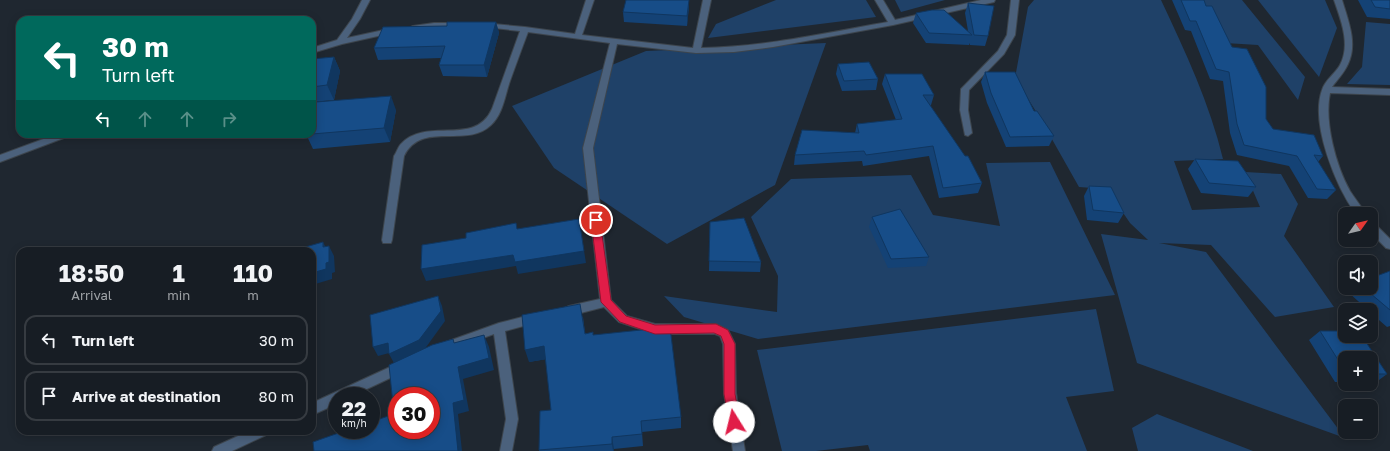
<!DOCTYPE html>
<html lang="en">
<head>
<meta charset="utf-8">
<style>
	body { margin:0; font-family:"Golos Text",sans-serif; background:#20262c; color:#f1f3f6; height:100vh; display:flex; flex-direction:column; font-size:15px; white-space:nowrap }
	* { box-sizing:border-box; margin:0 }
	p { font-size:13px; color:#9ea2a6 }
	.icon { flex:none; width:22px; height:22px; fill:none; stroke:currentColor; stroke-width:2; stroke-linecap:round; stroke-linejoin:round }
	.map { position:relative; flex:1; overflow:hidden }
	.details { position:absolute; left:16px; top:247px; width:300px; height:188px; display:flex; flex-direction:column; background:#171d24; border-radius:12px; box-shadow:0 2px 10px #0003,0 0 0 1px #363b41 }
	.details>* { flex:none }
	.guide { position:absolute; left:16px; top:16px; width:300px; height:122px; border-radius:12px; box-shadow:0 2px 10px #0003,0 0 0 1px #363b41; background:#00695c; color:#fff; overflow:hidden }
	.needle { width:26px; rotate:56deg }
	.tools { position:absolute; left:1338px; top:207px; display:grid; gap:8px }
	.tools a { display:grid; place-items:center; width:40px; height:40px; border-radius:8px; background:#171d24; box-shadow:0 2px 10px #0003,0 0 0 1px #363b41; font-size:20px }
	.speed { position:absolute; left:328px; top:387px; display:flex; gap:8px; font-size:20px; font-weight:700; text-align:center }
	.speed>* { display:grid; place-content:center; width:52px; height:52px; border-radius:50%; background:#171d24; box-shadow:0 2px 10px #0003,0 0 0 1px #363b41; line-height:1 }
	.speed small { font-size:10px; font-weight:400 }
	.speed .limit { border:6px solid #d22; background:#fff; color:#111 }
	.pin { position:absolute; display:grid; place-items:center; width:34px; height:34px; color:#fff; margin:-17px; border:2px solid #fff; border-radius:50%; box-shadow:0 1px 4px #0007 }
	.me { position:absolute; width:44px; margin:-22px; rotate:351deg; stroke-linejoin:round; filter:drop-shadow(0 0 3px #0008) }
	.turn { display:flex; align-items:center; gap:14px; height:84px; padding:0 20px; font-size:18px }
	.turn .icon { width:52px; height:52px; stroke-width:2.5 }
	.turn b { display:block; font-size:28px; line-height:34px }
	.lanes { display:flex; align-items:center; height:38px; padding:0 20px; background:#0003; justify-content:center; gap:20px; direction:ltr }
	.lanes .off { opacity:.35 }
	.eta { display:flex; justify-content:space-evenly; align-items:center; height:68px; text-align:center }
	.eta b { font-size:24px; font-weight:700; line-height:28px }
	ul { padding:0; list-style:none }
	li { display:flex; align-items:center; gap:12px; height:50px; margin:0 8px 6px; padding:0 12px; border:2px solid #363b41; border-radius:12px }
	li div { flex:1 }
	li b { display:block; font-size:15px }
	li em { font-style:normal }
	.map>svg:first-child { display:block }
	.green { fill:#1f4168 }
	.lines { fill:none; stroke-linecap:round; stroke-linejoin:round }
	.minor-casing { stroke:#3d454d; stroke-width:2 }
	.minor { fill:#4b617c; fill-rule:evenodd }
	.wall { fill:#144275 }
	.shaded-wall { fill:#10365f }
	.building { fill:#174d88; stroke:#10365f; fill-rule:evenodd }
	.route { fill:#e11d48; stroke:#92132f }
</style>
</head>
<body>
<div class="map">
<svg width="1390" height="451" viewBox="0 0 1390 451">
	<rect width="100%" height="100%" fill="#1f2730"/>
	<g class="green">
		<path d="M776,0H866L876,17L708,38L716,24Z"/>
		<path d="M895,0H945L901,12Z"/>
		<path d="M1034,0H1161C1185,51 1210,104 1223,159L1174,161L1192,210L1260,207L1245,172L1281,174L1298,204L1284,236L1334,307L1275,317L1211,245L1159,243L1206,252L1345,438L1137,363L1101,234L1148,240L1130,223L1107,189L1079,187L1040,118L1015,78L1028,7Z"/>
		<path d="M1203,0H1242L1305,77L1298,100L1258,45L1225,43Z"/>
		<path d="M1258,0H1325L1337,28L1319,77Z"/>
		<path d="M1366,22L1390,24V85L1347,84L1362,67Z"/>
		<path d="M826,43L775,185L667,244L554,168L512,106L646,51Z"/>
		<path d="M1050,162L1115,295L758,339L684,317L664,296L777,312L778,276L751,217L791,179L911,175L933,215L1000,226L986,163Z"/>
		<path d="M1096,309L1114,391L1066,397L1087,451H870L868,445L816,451H782L757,350Z"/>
		<path d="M1157,414L1253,451H1138L1132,428Z"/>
	</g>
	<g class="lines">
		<defs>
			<g id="minor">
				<path d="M362,0H370L360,19L347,38L393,28H396V32L342,44L312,53V48L337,40L352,19Z"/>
				<path d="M586,0H594L582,35L693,48L703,0H711L701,48C764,47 826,33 888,22L875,0H883L895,20L981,0H995L994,2L893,25L773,47L734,52L696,53L617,44L593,148L611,300L627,316L655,324H716L728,330L735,344L736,393L745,451H733L724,393L723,344L720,336L715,334H655L619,322L604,307L569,316L565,314L564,311L565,308L569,306L600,299L583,148L610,43L528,32C522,48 516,64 510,81C505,95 503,114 491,125C466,149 422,120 404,156L392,240L391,243H383L382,240L394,156C397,152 398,146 402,143C428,117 475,147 492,109L520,31L485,27H482V23L525,27L575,34Z"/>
				<path d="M1011,0H1019L1015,35L1004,54L969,90L968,110L972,133L968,136L965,135L960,110L961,89L998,51L1007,35Z"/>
				<path d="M1334,0H1342C1348,20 1358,44 1348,64C1344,73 1337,80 1332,87L1390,89V95L1330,93C1324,122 1336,166 1350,191C1355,199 1361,206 1366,214H1356C1336,187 1310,123 1322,90C1325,80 1335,74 1340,65C1351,45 1341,20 1334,0Z"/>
				<path d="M434,23H461L465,25L461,27H434L413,30L409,28L413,26Z"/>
				<path d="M57,134H70L69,136L0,162V155Z"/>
				<path d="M1371,223L1375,224L1390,239V249L1386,248L1371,233Z"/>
				<path d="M534,314L538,316L540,319L538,322L505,331L518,419L512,451H500L506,419L494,334L450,350L446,348L444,345L446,342L499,323Z"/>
				<path d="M401,362L405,363L407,367L405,371L352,396H337V404L312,415V403Z"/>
				<path d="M249,431H268L266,435L232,451H212L214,447Z"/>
			</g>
		</defs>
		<use href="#minor" class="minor-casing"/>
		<use href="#minor" class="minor"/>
	</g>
	<g class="wall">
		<path d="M1172,0H1204L1266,119L1273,129L1323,156L1318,162L1336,190L1327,199L1308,198L1289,166L1237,155L1230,133L1223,81L1210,79L1191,31L1185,30Z"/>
		<path d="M1358,0H1390V19L1367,17Z"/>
		<path d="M968,3L988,36L985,46L970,45V43L969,45L926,43L913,23L916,13L968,31L965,13Z"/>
		<path d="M689,6L687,26L624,22L623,12Z"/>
		<path d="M496,22L499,33L487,77L443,76L439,65L441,58L378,60L374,48L447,26Z"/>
		<path d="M334,57L340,71L334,100L312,102V59Z"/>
		<path d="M838,64L878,79L876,90L842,91L836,74Z"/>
		<path d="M985,72L1034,111L1054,136L1049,146L1006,147L987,103L981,82Z"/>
		<path d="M885,74L934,95L931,105H929L982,183L978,193L939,198L929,156L863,166L862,161L794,165L795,155L855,133L857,124L896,120L882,84Z"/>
		<path d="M396,110L390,142L313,149L306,134Z"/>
		<path d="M1195,159L1256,187L1248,197L1201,193L1188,169Z"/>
		<path d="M1089,186L1124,213L1118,223L1087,220L1084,196Z"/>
		<path d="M872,217L929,257L926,266L888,268L869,227Z"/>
		<path d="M710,222L761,262L760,272L709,271Z"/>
		<path d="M1390,271V326L1387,327L1371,313V310H1368L1348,292L1352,288H1371Z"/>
		<path d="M583,317L585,333L593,335L681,417V428L642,432L643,446L614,449V451H539V450L551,410L546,359L529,362Z"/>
		<path d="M1320,331H1345V336H1362L1387,374L1375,383H1371V358H1345V382H1335L1309,340Z"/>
	</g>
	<g class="shaded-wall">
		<path d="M689,0V6L687,26V16Z"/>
		<path d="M496,22L499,33L487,77L484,65Z"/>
		<path d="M334,57L340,71L334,100L327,85Z"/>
		<path d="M391,96L396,110L390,142L384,128Z"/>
		<path d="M579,219L586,263L518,274L516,266L426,281L421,269Z"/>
		<path d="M323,242L328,252L329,246L334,256L335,272L332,273V279L312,285V273Z"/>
		<path d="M438,296L442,306L445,321L424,350L394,363L389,354Z"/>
		<path d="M484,335L489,347L494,370L463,379L469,411L458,414L462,451H458L453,403L458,367Z"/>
		<path d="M388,343L393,352L378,356L373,347Z"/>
		<path d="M544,346L548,359L529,362L525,350Z"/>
		<path d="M612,437L614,449V451H613L612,444Z"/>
	</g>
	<g class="building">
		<path d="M626,0H689L687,16L623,12Z"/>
		<path d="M1181,0H1204L1206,6H1212L1232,47L1247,49L1266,87V119L1273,129L1314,135L1323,156L1314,155L1336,190L1317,189L1297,156L1244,145L1237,124L1229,72L1216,69L1196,21H1190Z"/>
		<path d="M1371,0H1390V9L1375,7Z"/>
		<path d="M968,3L994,6L988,36L974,35Z"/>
		<path d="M932,10H944L972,35L929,33L916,13Z"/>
		<path d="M447,22H496L484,65H439L445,46L374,48L383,27L447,26Z"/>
		<path d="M334,57L327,85L312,87V59Z"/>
		<path d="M869,62L878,79L844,81L838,64Z"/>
		<path d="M985,72H1015L1034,111H1037L1054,136L1010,137L991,93Z"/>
		<path d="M885,74H922L934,95H923L965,156H968L982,183L943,188L933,146L866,155L864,151L795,155L802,130L859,133L857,124L902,119Z"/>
		<path d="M391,96L384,128L312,134V114L316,102Z"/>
		<path d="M1195,159L1238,161L1256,187L1209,183Z"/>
		<path d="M1089,186L1111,187L1124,213L1093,210Z"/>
		<path d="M900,209L929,257L891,259L872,217Z"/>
		<path d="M744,218L761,262L709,261L710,222Z"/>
		<path d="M579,219L584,251L515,262L513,255L421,269L422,245L466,238V233L516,223L517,229Z"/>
		<path d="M323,242V247L329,246V262L326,263V269L312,273V251H291Z"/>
		<path d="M1390,271V310L1364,288H1371V278Z"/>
		<path d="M438,296L441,311L419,340L389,354L388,343L373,347L370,315Z"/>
		<path d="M580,304L585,334L593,332V335L670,327L681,417L641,421L642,434L612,437V444L539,450L540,411L551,410L544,346L525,350L522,315Z"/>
		<path d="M1320,331H1345V336H1362L1387,374H1371V358H1345V371Z"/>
		<path d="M484,335L489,358L458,367L464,400L453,403L458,451H314L313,442L347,430H371V422L394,414L389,365L432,345L453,339L454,343ZM397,396H431V430H397Z"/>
	</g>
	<path class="route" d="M596,216L600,220L611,300L626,316L655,325L716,324L728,330L735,344V394L740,422L738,426L734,427L730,426L729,422L724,394V344L721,336L714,333L655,334L620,322L601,302L591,220Z"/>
</svg>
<div class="tools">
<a><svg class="needle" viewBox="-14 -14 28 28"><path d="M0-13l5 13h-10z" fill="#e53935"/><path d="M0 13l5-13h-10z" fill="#9ea2a6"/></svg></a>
<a><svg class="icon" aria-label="sound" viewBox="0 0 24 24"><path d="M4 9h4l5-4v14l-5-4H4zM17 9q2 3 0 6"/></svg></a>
<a><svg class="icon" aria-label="layers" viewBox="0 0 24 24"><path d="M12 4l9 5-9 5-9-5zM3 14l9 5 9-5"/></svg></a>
<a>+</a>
<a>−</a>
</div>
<div class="speed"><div>22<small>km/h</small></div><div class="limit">30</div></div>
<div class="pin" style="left:596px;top:220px;background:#d93025"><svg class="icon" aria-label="arrive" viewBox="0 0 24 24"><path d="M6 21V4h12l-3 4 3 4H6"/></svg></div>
<svg class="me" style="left:734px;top:422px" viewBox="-20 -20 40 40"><circle r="19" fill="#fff"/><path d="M0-13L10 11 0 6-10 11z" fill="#e11d48"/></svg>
<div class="guide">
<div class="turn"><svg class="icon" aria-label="left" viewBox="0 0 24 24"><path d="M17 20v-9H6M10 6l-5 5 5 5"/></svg><div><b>30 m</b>Turn left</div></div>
<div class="lanes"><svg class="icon" aria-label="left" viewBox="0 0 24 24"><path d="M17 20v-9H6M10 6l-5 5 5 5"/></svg><svg class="icon off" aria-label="ahead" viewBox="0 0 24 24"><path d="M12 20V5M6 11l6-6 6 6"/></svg><svg class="icon off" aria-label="ahead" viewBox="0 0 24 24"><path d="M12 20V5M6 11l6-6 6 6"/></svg><svg class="icon off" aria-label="right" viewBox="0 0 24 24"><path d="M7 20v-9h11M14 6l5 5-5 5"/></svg></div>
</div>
<section class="details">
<div class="eta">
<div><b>18:50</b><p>Arrival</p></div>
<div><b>1</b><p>min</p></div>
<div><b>110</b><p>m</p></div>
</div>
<ul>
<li><svg class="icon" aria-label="left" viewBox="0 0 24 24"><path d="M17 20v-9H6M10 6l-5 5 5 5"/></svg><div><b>Turn left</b></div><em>30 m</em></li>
<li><svg class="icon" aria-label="arrive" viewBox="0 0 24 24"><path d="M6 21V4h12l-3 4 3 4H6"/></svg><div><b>Arrive at destination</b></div><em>80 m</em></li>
</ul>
</section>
</div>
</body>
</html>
